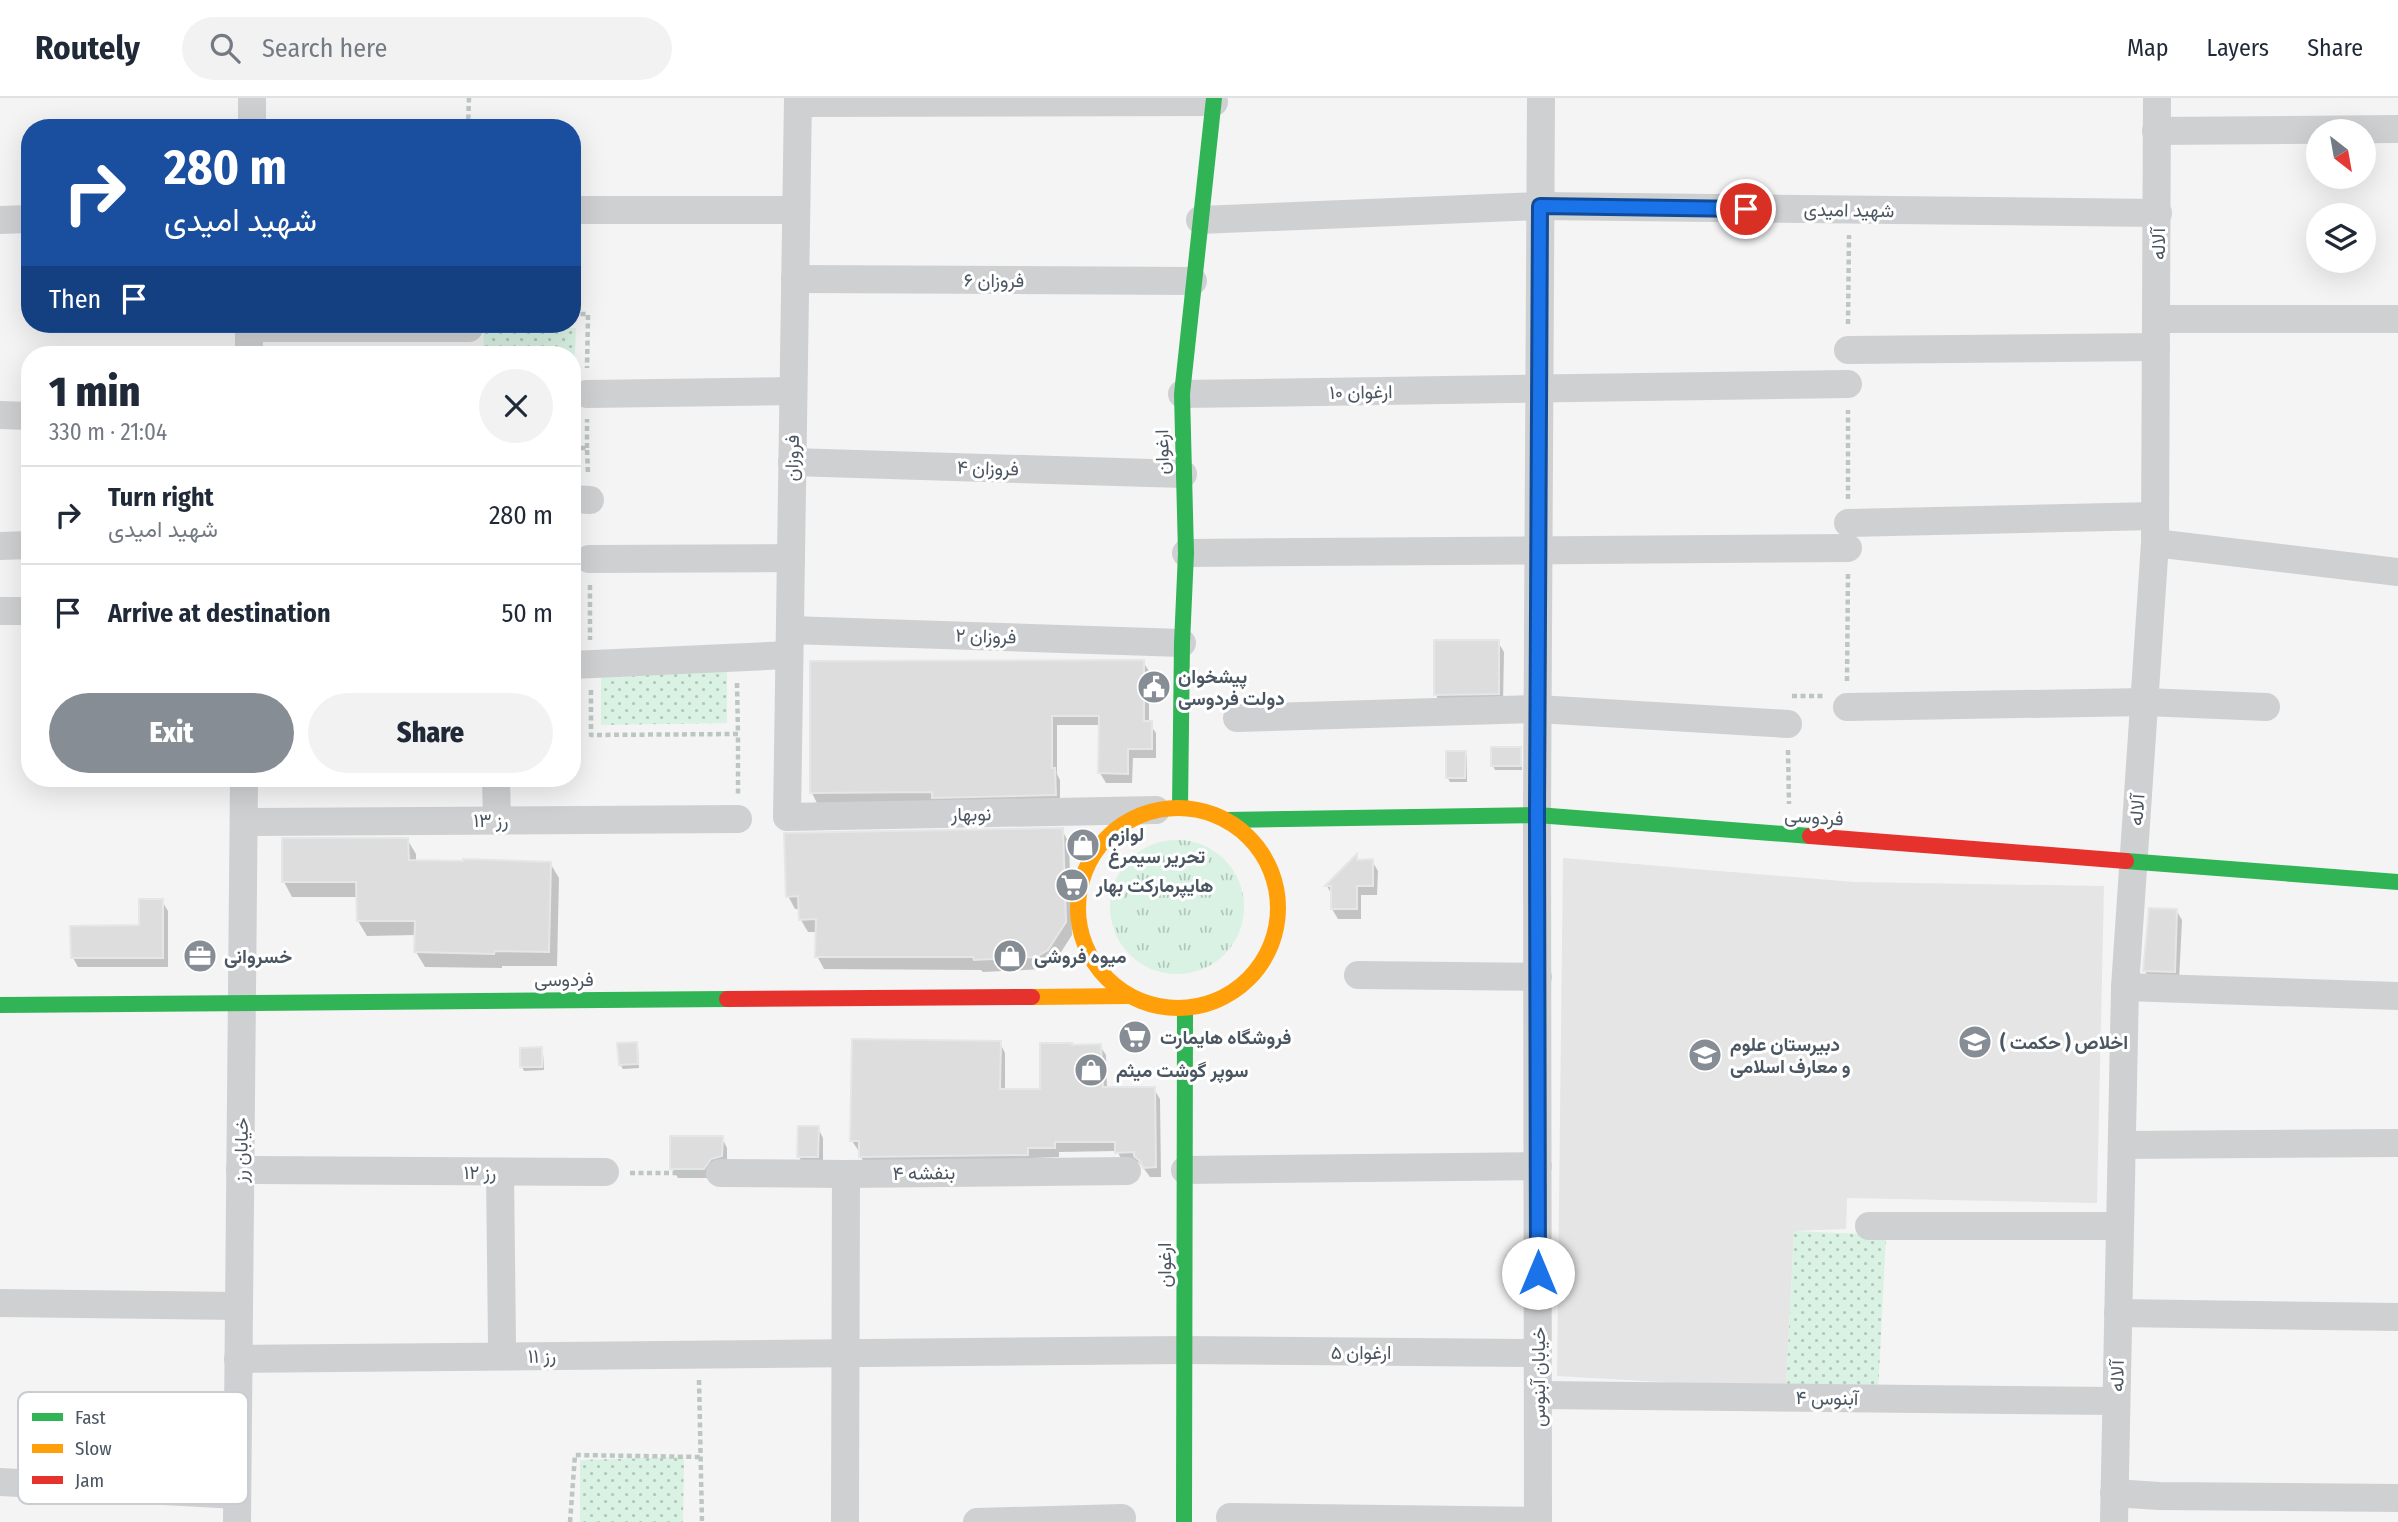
<!DOCTYPE html>
<html lang="en">
<head>
<meta charset="utf-8">
<style>
	body { margin:0; font-family:"Fira Sans Condensed",Vazirmatn,sans-serif; background:#f2f2f3; color:#1f2937; height:100vh; display:flex; flex-direction:column; font-size:26px; white-space:nowrap }
	* { box-sizing:border-box; margin:0 }
	p { font-size:23px; color:#747a83 }
	.icon { flex:none; width:38px; height:38px; fill:none; stroke:currentColor; stroke-width:2; stroke-linecap:round; stroke-linejoin:round }
	.map { position:relative; flex:1; overflow:hidden }
	.side { position:absolute; left:21px; top:248px; width:560px; height:441px; display:flex; flex-direction:column; background:#fff; border-radius:28px; box-shadow:0 7px 28px #0002 }
	.side>* { flex:none }
	.top-card { position:absolute; left:21px; top:21px; width:560px; height:214px; border-radius:28px; box-shadow:0 7px 28px #0002; background:#1a4fa0; color:#fff; overflow:hidden }
	.needle { width:46px; rotate:149deg }
	.controls { position:absolute; left:2306px; top:21px; display:grid; gap:14px }
	.controls a { display:grid; place-items:center; width:70px; height:70px; border-radius:50%; background:#fff; box-shadow:0 7px 28px #0002; font-size:35px }
	.pin { position:absolute; display:grid; place-items:center; width:60px; height:60px; color:#fff; margin:-30px; border:4px solid #fff; border-radius:50%; box-shadow:0 2px 7px #0007 }
	.me { position:absolute; width:77px; margin:-38px; rotate:0deg; stroke-linejoin:round; filter:drop-shadow(0 0 5px #0008) }
	.turn { display:flex; align-items:center; gap:24px; height:147px; padding:0 28px; font-size:32px }
	.turn .icon { width:91px; height:91px; stroke-width:2.5 }
	.turn b { display:block; font-size:49px; line-height:60px }
	.then { display:flex; align-items:center; height:66px; padding:0 28px; background:#0003; gap:14px; font-size:26px }
	.round { display:grid; place-items:center; flex:none; width:74px; height:74px; border-radius:37px; background:#f2f2f3 }
	.head { display:flex; align-items:center; justify-content:space-between; height:119px; padding:0 28px }
	h1 { font-size:42px; font-weight:800; line-height:52px }
	.primary-button { display:flex; gap:14px; margin-top:auto; padding:14px 28px }
	.primary-button a { flex:1; height:80px; border-radius:42px; background:#868d94; color:#fff; font-size:28px; font-weight:800; line-height:80px; text-align:center }
	.primary-button a+a { background:#f2f2f3; color:#1f2937 }
	ul { padding:0; list-style:none }
	li { display:flex; align-items:center; gap:21px; height:98px; padding:0 28px; border-top:2px solid #e0e1e3 }
	li div { flex:1 }
	li b { display:block; font-size:26px }
	li em { font-style:normal }
	header { display:flex; align-items:center; gap:42px; box-sizing:border-box; height:98px; padding:0 35px; background:#fff; border-bottom:2px solid #e0e1e3 }
	header strong { font-size:33px }
	nav { display:flex; gap:38px; margin-inline-start:auto; font-size:24px }
	.search { width:490px; height:63px; background:#f2f2f3; display:flex; align-items:center; gap:18px; box-sizing:border-box; padding:0 24px; border-radius:38px; color:#747a83; font-size:26px }
	.map>svg:first-child { display:block }
	.education { fill:#e6e5e6 }
	.grass { fill:url(#grass-tufts) }
	.park { fill:url(#park-dots) }
	.shadow { fill:#0003 }
	.building { fill:#ddddde; stroke:#e5e6e7; stroke-width:2 }
	.lines { fill:none; stroke-linecap:round; stroke-linejoin:round }
	.path { stroke:#bcc7c4; stroke-width:4.5; stroke-dasharray:5 3.5; stroke-linecap:butt }
	.street { stroke:#ced0d2; stroke-width:28 }
	.fast { stroke:#30b455; stroke-width:16 }
	.slow { stroke:#ff9f0a; stroke-width:16 }
	.jam { stroke:#e5322d; stroke-width:16 }
	.route-casing { stroke:#114b97; stroke-width:18 }
	.route { stroke:#1a73e8; stroke-width:12 }
	.labels { text-anchor:middle; dominant-baseline:central; stroke-width:6; stroke-linejoin:round; paint-order:stroke }
	.street-label { font-size:19px; fill:#4a5661; stroke:#fff }
	.poi-label { font-size:19px; font-weight:bold; fill:#4a5661; stroke:#fff; text-anchor:start }
	.key { fill:#fff; stroke:#c9ccd0; stroke-width:2 }
	.key-label { font-size:19px; fill:#4a5661 }
</style>
</head>
<body>
<header>
<strong>Routely</strong>
<div class="search"><svg class="icon" aria-label="search" viewBox="0 0 24 24"><circle cx="10" cy="10" r="6"/><path d="M15 15l6 6"/></svg>Search here</div>
<nav><a>Map</a><a>Layers</a><a>Share</a></nav>
</header>
<div class="map">
<svg width="2398" height="1424" viewBox="0 0 2398 1424">
	<defs>
		<pattern id="grass-tufts" width="24" height="20" patternUnits="userSpaceOnUse" patternTransform="scale(1.75)"><rect width="24" height="20" fill="#d9f2e3"/><path d="M3 7l-1-3M5 7V3M7 7l1-3M15 17l-1-3M17 17v-4M19 17l1-3" fill="none" stroke="#b2c7bb"/></pattern>
		<pattern id="park-dots" width="8" height="8" patternUnits="userSpaceOnUse" patternTransform="scale(1.75)"><rect width="8" height="8" fill="#d9f2e3"/><path d="M2 2h.1M6 6h.1" fill="none" stroke="#b2c7bb" stroke-width="1.8" stroke-linecap="round"/></pattern>
	</defs>
	<rect width="100%" height="100%" fill="#f4f4f4"/>
	<path class="education" d="M1563,760L1854,784L2104,788L2097,1105L1847,1100L1846,1131L1794,1133L1786,1291L1557,1278Z"/>
	<circle class="grass" cx="1177" cy="809" r="67"/>
	<g class="park">
		<path d="M484,227L576,230L572,331V257H483Z"/>
		<path d="M727,566V625L601,627V568Z"/>
		<path d="M1794,1133L1886,1137L1878,1296L1786,1291Z"/>
		<path d="M684,1359L683,1424H580V1362Z"/>
	</g>
	<g class="shadow">
		<path d="M1436,544H1498L1504,554L1503,605L1441,607L1436,597Z"/>
		<path d="M1143,564L1149,573V625L1156,635V660H1133L1132,685H1106L1100,675L1101,627H1057V676L1060,682V707L817,705L812,695Z"/>
		<path d="M1520,651L1522,655V672H1495L1493,668Z"/>
		<path d="M1465,654L1467,659V684H1450L1447,679Z"/>
		<path d="M1062,732L1069,745L1072,837L1054,865L1044,871L983,874L981,872L824,871L817,858V834H808L801,822V811H795L788,798Z"/>
		<path d="M407,741L416,756V764L550,765L559,780L557,868H502V870L425,869L416,854V837L367,838L358,823V799H292L284,784Z"/>
		<path d="M1356,759L1359,763H1372L1378,773L1377,797H1361V821H1338L1332,811V797L1327,788Z"/>
		<path d="M162,803L168,813V869H78L73,860L140,829Z"/>
		<path d="M2176,812L2182,822L2179,883L2150,882L2145,873Z"/>
		<path d="M1000,945L1005,955V992H1041L1072,949L1100,948L1106,957L1107,991H1154L1160,1001L1161,1079H1150L1139,1064H1123L1117,1053L1059,1054V1059L1033,1060V1067L867,1069L861,1059V1052H858L852,1043Z"/>
		<path d="M636,946L638,950L639,970L623,971L620,966Z"/>
		<path d="M541,951L543,955L544,972L524,973L522,969Z"/>
		<path d="M818,1030L823,1040V1068H804L799,1059Z"/>
		<path d="M722,1040L727,1050V1068L710,1080H678L672,1070Z"/>
	</g>
	<g class="building">
		<path d="M1434,542H1499V596L1434,597Z"/>
		<path d="M1144,562V623H1152V651H1128V676L1098,675L1099,618H1052V670H1055L1056,697L932,700V694L810,695V563Z"/>
		<rect x="1491" y="649" width="30" height="19"/>
		<path d="M1446,653H1466L1465,680H1446Z"/>
		<path d="M1063,730L1066,824L1048,852L1036,859L974,862L973,859H815L816,821L799,822L798,798L786,799L784,735Z"/>
		<path d="M282,740H408L409,762L463,763V761L551,764L549,854L495,853L494,856L414,854L415,823H357L356,784H282Z"/>
		<path d="M1357,756V762L1373,761V788H1357V811H1331V788H1325Z"/>
		<path d="M139,801H163V860H71L70,828L139,827Z"/>
		<path d="M2149,810L2177,811L2175,874L2143,873Z"/>
		<path d="M852,941L1001,943L1000,991H1040V945H1072V947L1101,946L1103,989H1155L1156,1069L1143,1070L1141,1064L1134,1058V1054L1115,1055V1044H1055V1050H1028V1057L859,1059V1043H850Z"/>
		<path d="M637,944L638,966L619,967L617,945Z"/>
		<path d="M542,949V969H520V950Z"/>
		<path d="M798,1028H819L818,1059H797Z"/>
		<path d="M670,1038H723L722,1058L711,1061L704,1071H670Z"/>
	</g>
	<g class="lines">
		<g class="path">
			<path d="M468,30L469,0"/>
			<path d="M572,216H588L587,270"/>
			<path d="M1848,226L1849,137"/>
			<path d="M572,350H587L588,377"/>
			<path d="M587,350V321"/>
			<path d="M1848,401V312"/>
			<path d="M590,487V542"/>
			<path d="M1847,583L1848,473"/>
			<path d="M737,585L738,636"/>
			<path d="M591,592V637L738,636V698"/>
			<path d="M1792,598H1825"/>
			<path d="M1788,652L1789,706"/>
			<path d="M630,1075H695"/>
			<path d="M699,1282L702,1424"/>
			<path d="M570,1424L575,1357L700,1359"/>
		</g>
		<g class="street">
			<path d="M798,0L787,719L1156,712"/>
			<path d="M798,5L1214,4"/>
			<path d="M252,30V0"/>
			<path d="M2156,33L2398,31"/>
			<path d="M572,112H796"/>
			<path d="M0,122L30,121"/>
			<path d="M1200,122L1540,108L2158,115"/>
			<path d="M795,181L1193,183"/>
			<path d="M2157,221H2398"/>
			<path d="M249,230H469"/>
			<path d="M1848,252L2156,249"/>
			<path d="M249,257V226"/>
			<path d="M587,296L793,293"/>
			<path d="M1182,296L1848,286"/>
			<path d="M0,317L30,318"/>
			<path d="M792,364L1183,376"/>
			<path d="M572,401L590,402"/>
			<path d="M1848,425L2155,418"/>
			<path d="M2155,445L2398,474"/>
			<path d="M0,448L30,447"/>
			<path d="M1186,455L1848,450"/>
			<path d="M589,461L791,460"/>
			<path d="M0,513H30"/>
			<path d="M790,532L1182,545"/>
			<path d="M572,567L789,557"/>
			<path d="M1847,609L2145,604L2266,609"/>
			<path d="M1237,620L1538,611L1788,626"/>
			<path d="M496,681L497,722"/>
			<path d="M244,724L738,721"/>
			<path d="M1358,877L1538,879"/>
			<path d="M2125,889L2398,898"/>
			<path d="M2122,1047L2398,1045"/>
			<path d="M240,1072L605,1074"/>
			<path d="M1185,1072L1538,1068"/>
			<path d="M500,1074L502,1245"/>
			<path d="M720,1075L846,1076L1127,1073"/>
			<path d="M1869,1128H2120"/>
			<path d="M0,1205L239,1208"/>
			<path d="M2118,1215L2398,1219"/>
			<path d="M238,1261L1184,1252L1538,1255"/>
			<path d="M1538,1297L2116,1303"/>
			<path d="M0,1384L237,1397"/>
			<path d="M2114,1395L2159,1398L2398,1400"/>
			<path d="M1230,1419L1538,1423"/>
			<path d="M237,1424L244,681"/>
			<path d="M845,1424L846,1076"/>
			<path d="M977,1424L1122,1420"/>
			<path d="M1538,1424L1537,717L1541,0"/>
			<path d="M2114,1424L2125,889L2155,445L2157,0"/>
		</g>
		<g class="fast">
			<path d="M1180,710L1182,545L1186,455L1182,296L1214,0"/>
			<path d="M1227,722L1537,717L1810,738"/>
			<path d="M2126,763L2398,784"/>
			<path d="M0,907L727,901"/>
			<path d="M1184,1424L1185,910"/>
		</g>
		<g class="slow">
			<circle cx="1178" cy="810" r="100"/>
			<path d="M1032,899L1129,898"/>
		</g>
		<g class="jam">
			<path d="M1810,738L2126,763"/>
			<path d="M727,901L1032,899"/>
		</g>
	</g>
	<g class="lines">
		<defs>
			<path id="route" d="M1538,1175L1537,717L1540,108L1746,111"/>
		</defs>
		<use href="#route" class="route-casing"/>
		<use href="#route" class="route"/>
	</g>
	<defs>
		<symbol id="civic-disc" viewBox="-11 -11 22 22"><circle r="9.5" fill="#868d94" stroke="#fff"/><path d="M-.6-6.5H3V-4.5H.6V-3L4-1V1h2V6H-6V1h2V-1L-.6-3ZM-1.2 2.5V6h2.4V2.5Z" fill="#fff"/></symbol>
		<symbol id="shop-disc" viewBox="-11 -11 22 22"><circle r="9.5" fill="#868d94" stroke="#fff"/><path d="M-5-2.5h2.3a2.7 3.5 0 0 1 5.4 0H5L5.5 6h-11ZM-1.5-2.5h3a1.5 2.3 0 0 0-3 0Z" fill="#fff"/></symbol>
		<symbol id="supermarket-disc" viewBox="-11 -11 22 22"><circle r="9.5" fill="#868d94" stroke="#fff"/><path d="M-6-5.5h2.5l.6 2H6L4.5 2H-2.5L-4.4-4H-6ZM-1.5 3.2a1.3 1.3 0 1 0 .1 0ZM3 3.2a1.3 1.3 0 1 0 .1 0Z" fill="#fff"/></symbol>
		<symbol id="office-disc" viewBox="-11 -11 22 22"><circle r="9.5" fill="#868d94" stroke="#fff"/><path d="M-6-3h4V-5.5h4V-3h4V5H-6ZM-1-4.5V-3h2v-1.5ZM-6 0V1H6V0Z" fill="#fff"/></symbol>
		<symbol id="school-disc" viewBox="-11 -11 22 22"><circle r="9.5" fill="#868d94" stroke="#fff"/><path d="M0-5L7-2L0 1L-7-2ZM-4 1L0 2.5L4 1V4Q0 6-4 4Z" fill="#fff"/></symbol>
	</defs>
	<g fill-rule="evenodd">
		<use href="#civic-disc" x="1135" y="570" width="38" height="38"/>
		<use href="#shop-disc" x="1064" y="728" width="38" height="38"/>
		<use href="#supermarket-disc" x="1053" y="768" width="38" height="38"/>
		<use href="#office-disc" x="181" y="839" width="38" height="38"/>
		<use href="#shop-disc" x="991" y="839" width="38" height="38"/>
		<use href="#supermarket-disc" x="1116" y="920" width="38" height="38"/>
		<use href="#school-disc" x="1956" y="925" width="38" height="38"/>
		<use href="#school-disc" x="1686" y="938" width="38" height="38"/>
		<use href="#shop-disc" x="1072" y="953" width="38" height="38"/>
	</g>
	<g class="labels">
		<g class="street-label">
			<text transform="translate(1849 112) rotate(1)">شهید امیدی</text>
			<text transform="translate(2158 146) rotate(-90)">آلاله</text>
			<text x="994" y="182">فروزان ۶</text>
			<text transform="translate(1361 294) rotate(-1)">ارغوان ۱۰</text>
			<text transform="translate(1162 354) rotate(-91)">ارغوان</text>
			<text transform="translate(792 360) rotate(-89)">فروزان</text>
			<text transform="translate(988 370) rotate(2)">فروزان ۴</text>
			<text transform="translate(986 538) rotate(2)">فروزان ۲</text>
			<text transform="translate(2137 712) rotate(-86)">آلاله</text>
			<text transform="translate(971 716) rotate(-1)">نوبهار</text>
			<text transform="translate(1814 719) rotate(4)">فردوسی</text>
			<text x="491" y="722">رز ۱۳</text>
			<text x="564" y="881">فردوسی</text>
			<text transform="translate(241 1052) rotate(-89)">خیابان رز</text>
			<text x="480" y="1074">رز ۱۲</text>
			<text transform="translate(924 1075) rotate(-1)">بنفشه ۴</text>
			<text transform="translate(1164 1167) rotate(-90)">ارغوان</text>
			<text x="1361" y="1254">ارغوان ۵</text>
			<text transform="translate(542 1258) rotate(-1)">رز ۱۱</text>
			<text transform="translate(2117 1278) rotate(-89)">آلاله</text>
			<text transform="translate(1538 1279) rotate(-90)">خیابان آبنوس</text>
			<text transform="translate(1827 1300) rotate(1)">آبنوس ۴</text>
		</g>
		<g class="poi-label">
			<text x="1178" y="578">پیشخوان<tspan x="1178" dy="22">دولت فردوسی</tspan></text>
			<text x="1108" y="736">لوازم<tspan x="1108" dy="22">تحریر سیمرغ</tspan></text>
			<text x="1096" y="787">هایپرمارکت بهار</text>
			<text x="224" y="858">خسروانی</text>
			<text x="1034" y="858">میوه فروشی</text>
			<text x="1160" y="939">فروشگاه هایمارت</text>
			<text x="2000" y="944">اخلاص ( حکمت )</text>
			<text x="1730" y="946">دبیرستان علوم<tspan x="1730" dy="22">و معارف اسلامی</tspan></text>
			<text x="1116" y="972">سوپر گوشت میثم</text>
		</g>
	</g>
	<rect x="18" y="1294" width="230" height="112" rx="10" class="key"/>
	<rect x="32" y="1315" width="31" height="8" fill="#30b455"/>
	<rect x="32" y="1346" width="31" height="9" fill="#ff9f0a"/>
	<rect x="32" y="1378" width="31" height="8" fill="#e5322d"/>
	<g class="key-label">
		<text x="75" y="1326">Fast</text>
		<text x="75" y="1357">Slow</text>
		<text x="75" y="1389">Jam</text>
	</g>
</svg>
<div class="controls">
<a><svg class="needle" viewBox="-14 -14 28 28"><path d="M0-13l5 13h-10z" fill="#e53935"/><path d="M0 13l5-13h-10z" fill="#747a83"/></svg></a>
<a><svg class="icon" aria-label="layers" viewBox="0 0 24 24"><path d="M12 4l9 5-9 5-9-5zM3 14l9 5 9-5"/></svg></a>
</div>
<div class="pin" style="left:1746px;top:111px;background:#d93025"><svg class="icon" aria-label="arrive" viewBox="0 0 24 24"><path d="M6 21V4h12l-3 4 3 4H6"/></svg></div>
<svg class="me" style="left:1538px;top:1175px" viewBox="-20 -20 40 40"><circle r="19" fill="#fff"/><path d="M0-13L10 11 0 6-10 11z" fill="#1a73e8"/></svg>
<div class="top-card">
<div class="turn"><svg class="icon" aria-label="right" viewBox="0 0 24 24"><path d="M7 20v-9h11M14 6l5 5-5 5"/></svg><div><b>280 m</b>شهید امیدی</div></div>
<div class="then">Then<svg class="icon" aria-label="arrive" viewBox="0 0 24 24"><path d="M6 21V4h12l-3 4 3 4H6"/></svg></div>
</div>
<section class="side">
<div class="head"><div><h1>1 min</h1><p>330 m · 21:04</p></div><a class="round"><svg class="icon" aria-label="close" viewBox="0 0 24 24"><path d="M6 6l12 12M18 6L6 18"/></svg></a></div>
<ul>
<li><svg class="icon" aria-label="right" viewBox="0 0 24 24"><path d="M7 20v-9h11M14 6l5 5-5 5"/></svg><div><b>Turn right</b><p>شهید امیدی</p></div><em>280 m</em></li>
<li><svg class="icon" aria-label="arrive" viewBox="0 0 24 24"><path d="M6 21V4h12l-3 4 3 4H6"/></svg><div><b>Arrive at destination</b></div><em>50 m</em></li>
</ul>
<div class="primary-button"><a>Exit</a><a>Share</a></div>
</section>
</div>
</body>
</html>
